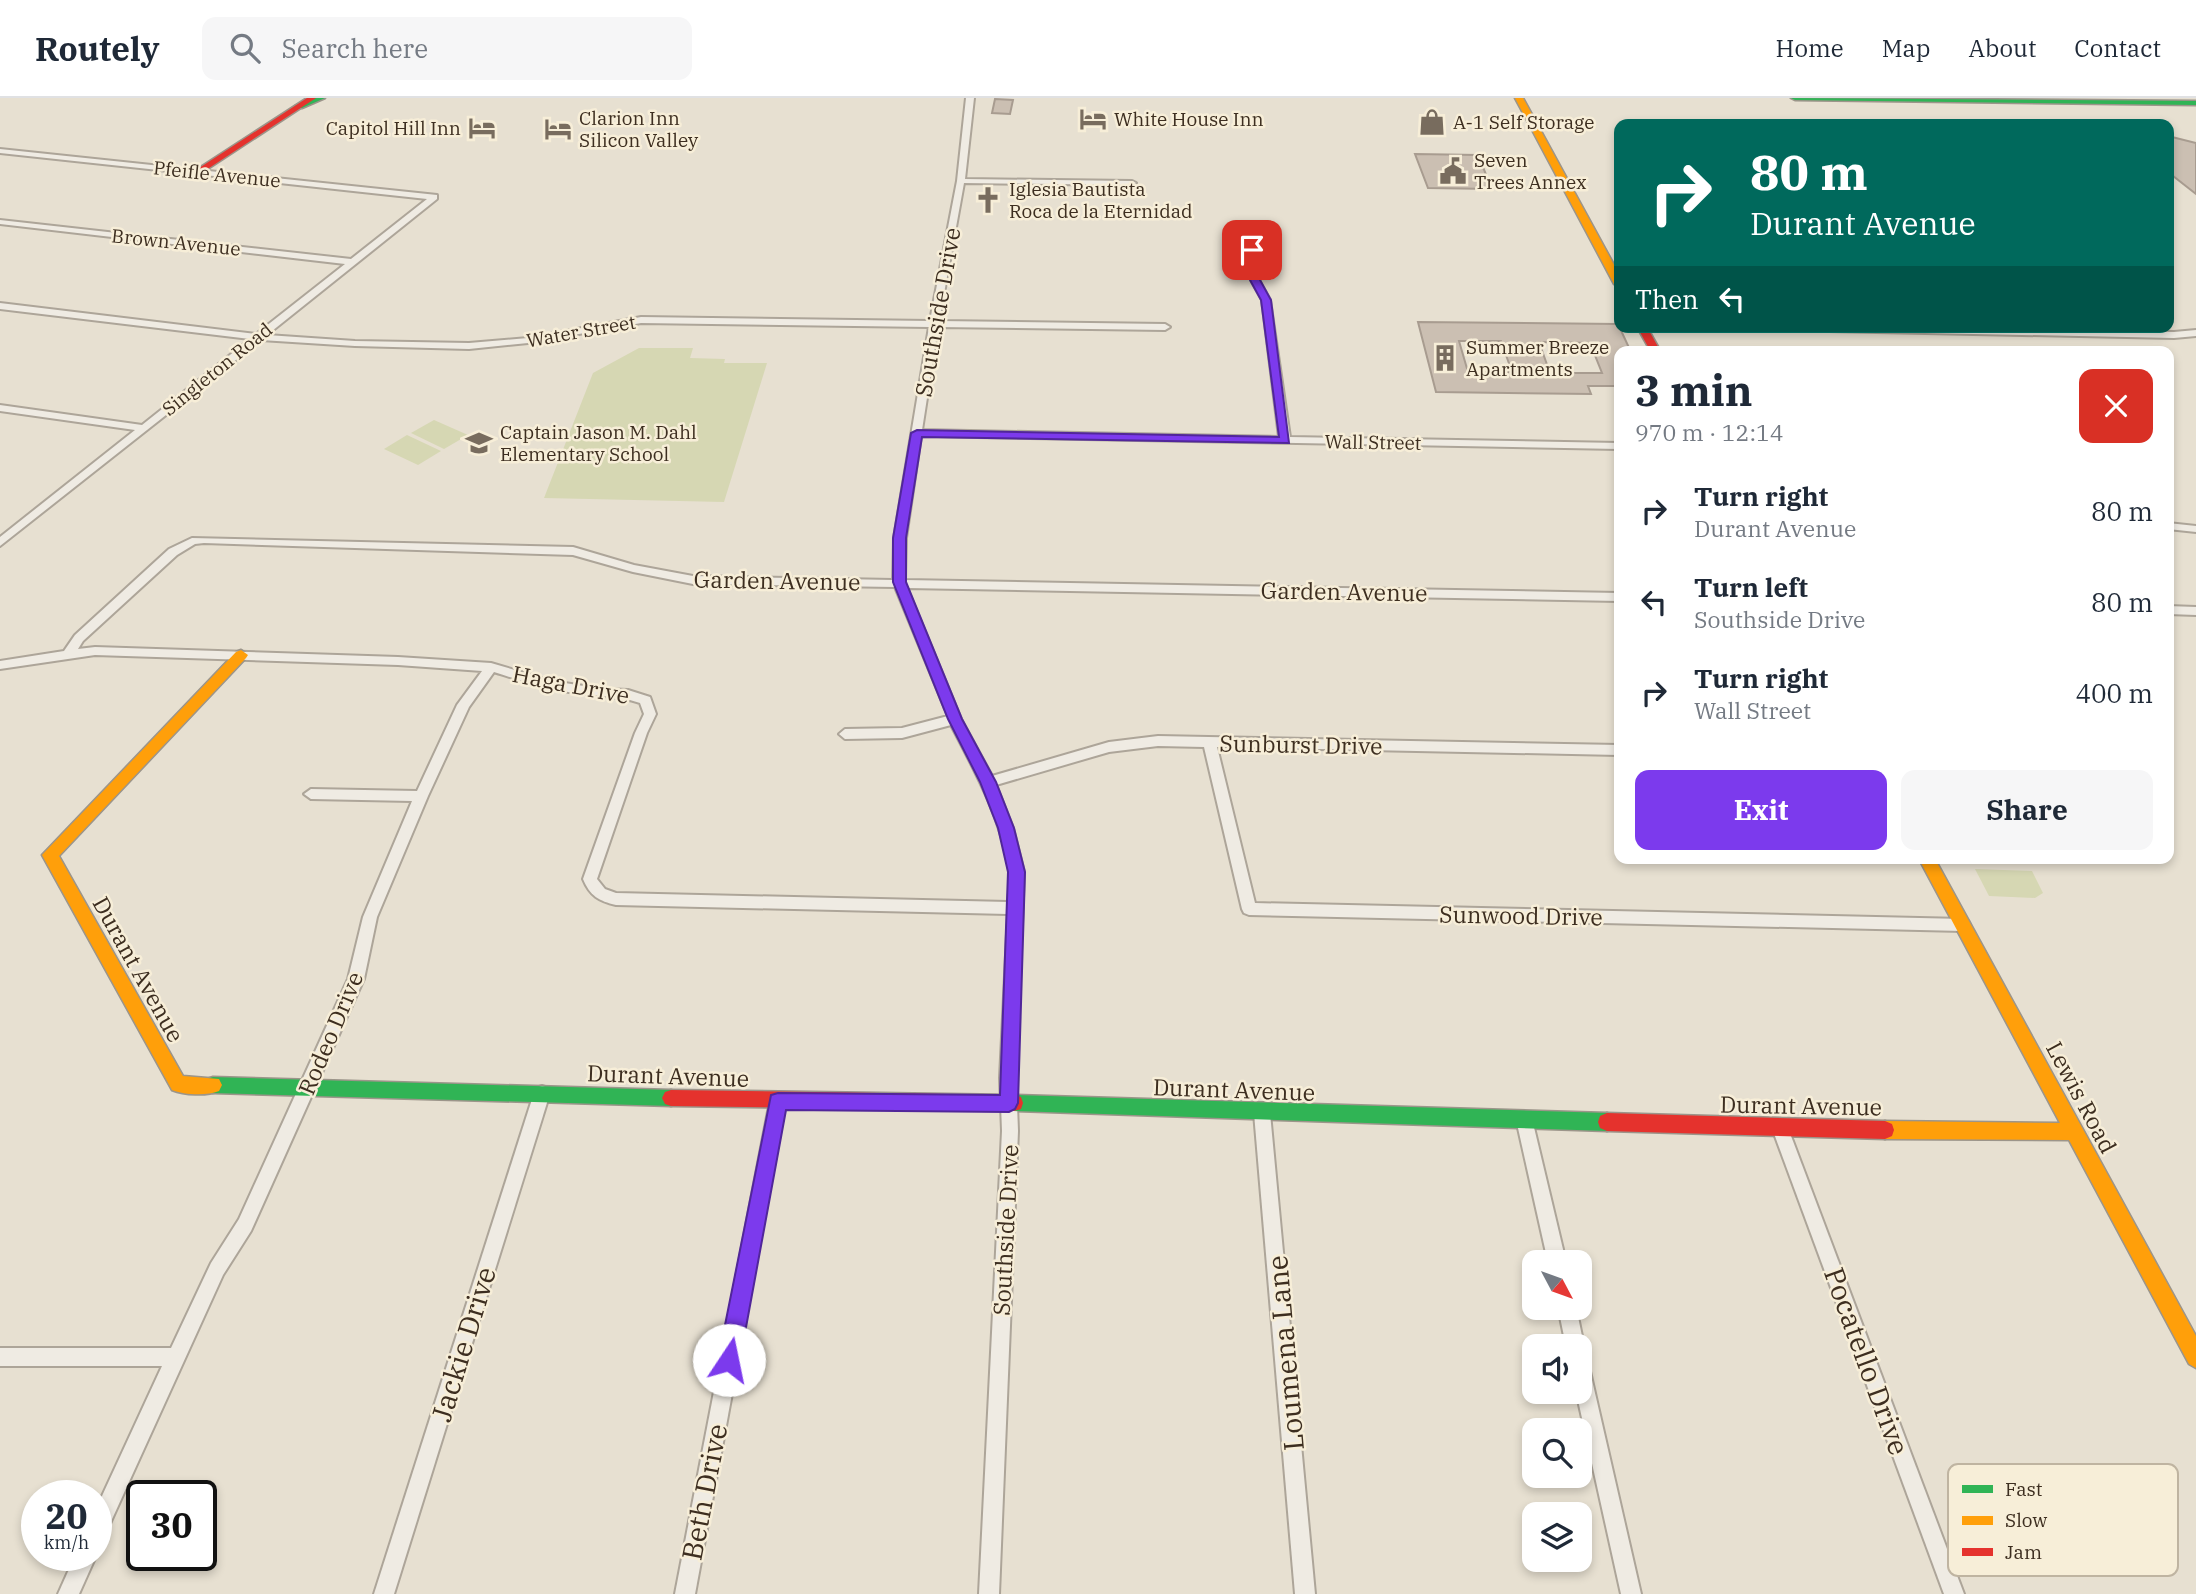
<!DOCTYPE html>
<html lang="en">
<head>
<meta charset="utf-8">
<style>
	body { margin:0; font-family:"IBM Plex Serif",serif; background:#f6f6f7; color:#1f2937; height:100vh; display:flex; flex-direction:column; font-size:26px; white-space:nowrap }
	* { box-sizing:border-box; margin:0 }
	p { font-size:23px; color:#747a83 }
	.icon { flex:none; width:38px; height:38px; fill:none; stroke:currentColor; stroke-width:2; stroke-linecap:round; stroke-linejoin:round }
	.map { position:relative; flex:1; overflow:hidden }
	.details { position:absolute; left:1614px; top:248px; width:560px; height:518px; display:flex; flex-direction:column; background:#fff; border-radius:14px; box-shadow:0 4px 10px #0003 }
	.details>* { flex:none }
	.hud { position:absolute; left:1614px; top:21px; width:560px; height:214px; border-radius:14px; box-shadow:0 4px 10px #0003; background:#00695c; color:#fff; overflow:hidden }
	.needle { width:46px; rotate:131deg }
	.controls { position:absolute; left:1522px; top:1152px; display:grid; gap:14px }
	.controls a { display:grid; place-items:center; width:70px; height:70px; border-radius:14px; background:#fff; box-shadow:0 4px 10px #0003; font-size:35px }
	.speed { position:absolute; left:21px; top:1382px; display:flex; gap:14px; font-size:35px; font-weight:700; text-align:center }
	.speed>* { display:grid; place-content:center; width:91px; height:91px; border-radius:50%; background:#fff; box-shadow:0 4px 10px #0003; line-height:1 }
	.speed small { font-size:18px; font-weight:400 }
	.speed .limit { border:4px solid #111; border-radius:10px; background:#fff; color:#111 }
	.pin { position:absolute; display:grid; place-items:center; width:60px; height:60px; color:#fff; margin:-30px; border-radius:14px; box-shadow:0 4px 10px #0006 }
	.me { position:absolute; width:77px; margin:-38px; rotate:11deg; stroke-linejoin:round; filter:drop-shadow(0 0 5px #0008) }
	.turn { display:flex; align-items:center; gap:24px; height:147px; padding:0 21px; font-size:32px }
	.turn .icon { width:91px; height:91px; stroke-width:2.5 }
	.turn b { display:block; font-size:49px; line-height:60px }
	.then { display:flex; align-items:center; height:66px; padding:0 21px; background:#0003; gap:14px; font-size:26px }
	.round { display:grid; place-items:center; flex:none; width:74px; height:74px; border-radius:14px; background:#f6f6f7 }
	.overview { display:flex; align-items:center; justify-content:space-between; height:119px; padding:0 21px }
	h1 { font-size:42px; font-weight:700; line-height:52px }
	.action { display:flex; gap:14px; margin-top:auto; padding:14px 21px }
	.action a { flex:1; height:80px; border-radius:14px; background:#7c3aed; color:#fff; font-size:28px; font-weight:700; line-height:80px; text-align:center }
	.action a+a { background:#f6f6f7; color:#1f2937 }
	ul { padding:0; list-style:none }
	li { display:flex; align-items:center; gap:21px; height:91px; padding:0 21px }
	li div { flex:1 }
	li b { display:block; font-size:26px }
	li em { font-style:normal }
	header { display:flex; align-items:center; gap:42px; box-sizing:border-box; height:98px; padding:0 35px; background:#fff; border-bottom:2px solid #e0e1e3 }
	header strong { font-size:33px }
	nav { display:flex; gap:38px; margin-inline-start:auto; font-size:24px }
	.search { width:490px; height:63px; background:#f6f6f7; display:flex; align-items:center; gap:18px; box-sizing:border-box; padding:0 24px; border-radius:14px; color:#747a83; font-size:26px }
	.map>svg:first-child { display:block }
	.green { fill:#d6d7b3 }
	.building { fill:#cbbfb2; stroke:#a89c90; stroke-width:2; fill-rule:evenodd }
	.lines { fill:none; stroke-linecap:round; stroke-linejoin:round }
	.street-casing { stroke:#ada599; stroke-width:4 }
	.fast-casing { stroke:#9c958a; stroke-width:3 }
	.slow-casing { stroke:#9c958a; stroke-width:3 }
	.jam-casing { stroke:#9c958a; stroke-width:3 }
	.street { fill:#efebe3; fill-rule:evenodd }
	.fast { fill:#30b455; fill-rule:evenodd }
	.slow { fill:#ff9f0a; fill-rule:evenodd }
	.jam { fill:#e5322d; fill-rule:evenodd }
	.route { fill:#7c3aed; stroke:#51269a; stroke-width:2 }
	.labels { text-anchor:middle; dominant-baseline:central; stroke-width:5; stroke-linejoin:round; paint-order:stroke }
	.far-poi-label { font-size:19px; fill:#3d2e20; stroke:#f7eed8; text-anchor:start }
	.far-street-label { font-size:19px; fill:#3d2e20; stroke:#f7eed8 }
	.street-label { font-size:23px; fill:#3d2e20; stroke:#f7eed8 }
	.near-street-label { font-size:28px; fill:#3d2e20; stroke:#f7eed8 }
	.key { fill:#f7eed8; stroke:#bfb4a1; stroke-width:2 }
	.key-label { font-size:19px; fill:#3d2e20 }
</style>
</head>
<body>
<header>
<strong>Routely</strong>
<div class="search"><svg class="icon" aria-label="search" viewBox="0 0 24 24"><circle cx="10" cy="10" r="6"/><path d="M15 15l6 6"/></svg>Search here</div>
<nav><a>Home</a><a>Map</a><a>About</a><a>Contact</a></nav>
</header>
<div class="map">
<svg width="2196" height="1496" viewBox="0 0 2196 1496">
	<rect width="100%" height="100%" fill="#e7e0d1"/>
	<g class="green">
		<path d="M639,250H693L690,260L725,261L724,265H767L724,404L544,400L593,275Z"/>
		<path d="M434,322L468,337L444,351L411,335Z"/>
		<path d="M407,337L441,353L418,367L384,351Z"/>
		<path d="M1975,771L2032,773L2043,795L2035,800L1989,798Z"/>
	</g>
	<g class="building">
		<path d="M995,1L1013,2L1010,16L992,15Z"/>
		<path d="M2168,38L2196,45V96L2168,74Z"/>
		<path d="M1415,56L1478,57L1492,91L1428,90Z"/>
		<path d="M1418,224L1618,226L1631,254H1619V288H1588L1591,296L1436,294ZM1459,243H1501L1512,274H1468ZM1539,244L1590,245L1602,275H1550Z"/>
	</g>
	<g class="lines">
		<defs>
			<g id="street">
				<path d="M966,0H974L965,81L1132,83L1136,85L1132,87L964,85L939,223L1165,226L1170,229L1165,232L938,229L922,332L1279,339L1262,202L1251,182L1248,152L1252,149L1256,152L1259,182L1270,202L1290,339L1619,345V351L921,338L906,440L905,482L1619,495V503L907,490L961,621L992,678L1109,644L1158,638L1619,647V657L1217,649L1255,805L1963,821L1968,823L1970,827L1968,831L1963,833L1249,817L1244,815L1242,811L1204,649L1158,648L1109,654L996,687L1013,730L1024,774L1016,980L1018,1033L999,1496H979L1002,1033L1000,980L1008,816L616,807C599,803 590,798 583,781L635,635L644,616L640,605C614,596 581,598 553,591C533,587 513,580 494,574L469,609L428,698L377,819L364,881L251,1133L223,1177L103,1441L96,1444V1411L162,1268H0V1250H171L211,1165L239,1121L348,881L363,819L412,703L311,701L304,696L311,691L417,693L457,607L482,573L398,567L95,557L0,571V563L64,553L75,537L169,451L192,440L573,449L634,467L693,478L893,482L894,440L929,229L641,225L528,245L469,251L355,248L261,242L0,448V439L135,332L0,313V307L142,327L250,241L0,211V205L256,236L345,166L0,126V122L351,161L427,101L0,55V51L437,97V101L267,237L355,243L469,245L528,240L641,219L930,223L957,83ZM204,445L573,457L633,474L693,486L895,489L948,618L902,630L845,631L839,636L845,641L902,640L951,627C975,673 1001,720 1009,772C1011,782 1009,794 1008,804L616,795L605,791L597,781L647,635L656,616L650,599L628,592L603,591L552,583L491,565L398,559L95,549L78,551L83,543L177,457L195,446Z"/>
				<path d="M1776,229H1929L2174,234L2196,232V238L2174,240L1780,232Z"/>
				<path d="M2168,425L2196,428V434L2168,431Z"/>
				<path d="M2168,508L2196,509V517L2168,516Z"/>
				<path d="M542,988L548,990L550,995L394,1496H374L534,995L536,990Z"/>
				<path d="M778,996L784,998L786,1003L695,1496H675L770,1003L772,998Z"/>
				<path d="M1262,1007L1268,1010L1270,1015L1315,1496H1295L1254,1015L1256,1010Z"/>
				<path d="M1524,1013L1530,1016L1532,1021L1566,1164H1548L1516,1021L1518,1016Z"/>
				<path d="M1780,1022L1786,1025L1788,1030L1964,1496H1944L1772,1030L1774,1025Z"/>
				<path d="M1558,1209H1576L1584,1248L1582,1255L1580,1248H1566Z"/>
				<path d="M1580,1260L1587,1262L1589,1269L1641,1496H1621L1576,1293H1580Z"/>
				<path d="M75,1458H96L79,1496H58Z"/>
			</g>
			<g id="fast">
				<path d="M313,0H325L302,10L295,8Z"/>
				<path d="M1791,0L2196,3V7L1795,2Z"/>
				<path d="M213,979L671,992L677,994L680,1000L677,1006L671,1008L213,995L207,993L204,987L207,981Z"/>
				<path d="M1014,997L1607,1015L1614,1018L1616,1024L1614,1030L1607,1033L1014,1013L1007,1011L1005,1005L1007,999Z"/>
			</g>
			<g id="slow">
				<path d="M1515,0H1523L1619,176V189L1614,186Z"/>
				<path d="M241,552L248,557L246,560L59,758L183,978L219,981L222,987L219,993C207,998 184,997 172,992L42,757L236,554Z"/>
				<path d="M1919,761H1935L2196,1238V1270L2189,1266L2069,1042L1885,1041L1878,1038L1876,1032L1878,1026L1885,1023L2060,1025Z"/>
			</g>
			<g id="jam">
				<path d="M307,0H316L200,76L193,74Z"/>
				<path d="M1637,229H1647L1661,254H1651Z"/>
				<path d="M671,992L1014,997L1021,999L1023,1005L1021,1011L1014,1013L671,1008L665,1006L662,1000L665,994Z"/>
				<path d="M1607,1015L1885,1023L1892,1026L1894,1032L1892,1038L1885,1041L1607,1033L1600,1030L1598,1024L1600,1018Z"/>
			</g>
		</defs>
		<use href="#street" class="street-casing"/>
		<use href="#fast" class="fast-casing"/>
		<use href="#slow" class="slow-casing"/>
		<use href="#jam" class="jam-casing"/>
		<use href="#street" class="street"/>
		<use href="#fast" class="fast"/>
		<use href="#slow" class="slow"/>
		<use href="#jam" class="jam"/>
	</g>
	<path class="route" d="M1249,150L1257,152L1260,182L1271,202L1289,345L922,339L906,440V484L962,621L996,684L1014,730L1025,774L1018,1005L1015,1011L1009,1014L786,1012L740,1262L736,1270L729,1273L721,1270L718,1262L771,997L778,995L1000,997L1008,774L998,730L980,684L948,621L893,484V440L911,335L917,332L1279,339L1261,202L1250,182Z"/>
	<defs>
		<symbol id="hotel-bare" viewBox="-9 -9 18 18"><path d="M-6-4.5h1.5V1H6V5H4.5V3h-9V5H-6ZM-4 0a1.8 1.8 0 1 1 3.6 0ZM.5 0V-2.5h3Q6-2.5 6 0Z" fill="#786c5e" stroke="#f7eed8" stroke-width="2.5" paint-order="stroke"/></symbol>
		<symbol id="shop-bare" viewBox="-9 -9 18 18"><path d="M-5-2.5h2.3a2.7 3.5 0 0 1 5.4 0H5L5.5 6h-11ZM-1.5-2.5h3a1.5 2.3 0 0 0-3 0Z" fill="#786c5e" stroke="#f7eed8" stroke-width="2.5" paint-order="stroke"/></symbol>
		<symbol id="civic-bare" viewBox="-9 -9 18 18"><path d="M-.6-6.5H3V-4.5H.6V-3L4-1V1h2V6H-6V1h2V-1L-.6-3ZM-1.2 2.5V6h2.4V2.5Z" fill="#786c5e" stroke="#f7eed8" stroke-width="2.5" paint-order="stroke"/></symbol>
		<symbol id="church-bare" viewBox="-9 -9 18 18"><path d="M-1.2-6h2.4v3.5h3.3v2.4h-3.3V6h-2.4V-.1h-3.3v-2.4h3.3Z" fill="#786c5e" stroke="#f7eed8" stroke-width="2.5" paint-order="stroke"/></symbol>
		<symbol id="building-bare" viewBox="-9 -9 18 18"><path d="M-4-6H4V6H1V3H-1V6H-4ZM-2.5-4.3h1.7v1.8h-1.7ZM.8-4.3h1.7v1.8H.8ZM-2.5-1h1.7V.8h-1.7ZM.8-1h1.7V.8H.8Z" fill="#786c5e" stroke="#f7eed8" stroke-width="2.5" paint-order="stroke"/></symbol>
		<symbol id="school-bare" viewBox="-9 -9 18 18"><path d="M0-5L7-2L0 1L-7-2ZM-4 1L0 2.5L4 1V4Q0 6-4 4Z" fill="#786c5e" stroke="#f7eed8" stroke-width="2.5" paint-order="stroke"/></symbol>
	</defs>
	<g fill-rule="evenodd">
		<use href="#hotel-bare" x="1074" y="2" width="38" height="38"/>
		<use href="#shop-bare" x="1413" y="5" width="38" height="38"/>
		<use href="#hotel-bare" x="463" y="11" width="38" height="38"/>
		<use href="#hotel-bare" x="539" y="12" width="38" height="38"/>
		<use href="#civic-bare" x="1434" y="54" width="38" height="38"/>
		<use href="#church-bare" x="969" y="83" width="38" height="38"/>
		<use href="#building-bare" x="1426" y="241" width="38" height="38"/>
		<use href="#school-bare" x="460" y="326" width="38" height="38"/>
	</g>
	<g class="labels">
		<g class="far-poi-label">
			<text x="579" y="20">Clarion Inn<tspan x="579" dy="22">Silicon Valley</tspan></text>
			<text x="1114" y="21">White House Inn</text>
			<text x="1453" y="24">A-1 Self Storage</text>
			<text x="461" y="30" text-anchor="end">Capitol Hill Inn</text>
			<text x="1474" y="62">Seven<tspan x="1474" dy="22">Trees Annex</tspan></text>
			<text x="1009" y="91">Iglesia Bautista<tspan x="1009" dy="22">Roca de la Eternidad</tspan></text>
			<text x="1466" y="249">Summer Breeze<tspan x="1466" dy="22">Apartments</tspan></text>
			<text x="500" y="334">Captain Jason M. Dahl<tspan x="500" dy="22">Elementary School</tspan></text>
		</g>
		<g class="far-street-label">
			<text transform="translate(217 76) rotate(6)">Pfeifle Avenue</text>
			<text transform="translate(176 144) rotate(6)">Brown Avenue</text>
			<text transform="translate(581 233) rotate(-10)">Water Street</text>
			<text transform="translate(217 271) rotate(-39)">Singleton Road</text>
			<text transform="translate(1373 344) rotate(1)">Wall Street</text>
		</g>
		<g class="street-label">
			<text transform="translate(937 214) rotate(-80)">Southside Drive</text>
			<text transform="translate(777 482) rotate(1)">Garden Avenue</text>
			<text transform="translate(1344 493) rotate(1)">Garden Avenue</text>
			<text transform="translate(571 586) rotate(11)">Haga Drive</text>
			<text transform="translate(1301 646) rotate(1)">Sunburst Drive</text>
			<text transform="translate(1521 817) rotate(1)">Sunwood Drive</text>
			<text transform="translate(139 871) rotate(61)">Durant Avenue</text>
			<text transform="translate(330 935) rotate(-67)">Rodeo Drive</text>
			<text transform="translate(668 977) rotate(2)">Durant Avenue</text>
			<text transform="translate(1234 991) rotate(2)">Durant Avenue</text>
			<text transform="translate(2082 999) rotate(62)">Lewis Road</text>
			<text transform="translate(1801 1007) rotate(1)">Durant Avenue</text>
			<text transform="translate(1005 1132) rotate(-87)">Southside Drive</text>
		</g>
		<g class="near-street-label">
			<text transform="translate(463 1246) rotate(-73)">Jackie Drive</text>
			<text transform="translate(1285 1255) rotate(-95)">Loumena Lane</text>
			<text transform="translate(1867 1263) rotate(70)">Pocatello Drive</text>
			<text transform="translate(704 1394) rotate(-79)">Beth Drive</text>
		</g>
	</g>
	<rect x="1948" y="1366" width="230" height="112" rx="10" class="key"/>
	<rect x="1962" y="1387" width="31" height="8" fill="#30b455"/>
	<rect x="1962" y="1418" width="31" height="9" fill="#ff9f0a"/>
	<rect x="1962" y="1450" width="31" height="8" fill="#e5322d"/>
	<g class="key-label">
		<text x="2005" y="1398">Fast</text>
		<text x="2005" y="1429">Slow</text>
		<text x="2005" y="1461">Jam</text>
	</g>
</svg>
<div class="controls">
<a><svg class="needle" viewBox="-14 -14 28 28"><path d="M0-13l5 13h-10z" fill="#e53935"/><path d="M0 13l5-13h-10z" fill="#747a83"/></svg></a>
<a><svg class="icon" aria-label="sound" viewBox="0 0 24 24"><path d="M4 9h4l5-4v14l-5-4H4zM17 9q2 3 0 6"/></svg></a>
<a><svg class="icon" aria-label="search" viewBox="0 0 24 24"><circle cx="10" cy="10" r="6"/><path d="M15 15l6 6"/></svg></a>
<a><svg class="icon" aria-label="layers" viewBox="0 0 24 24"><path d="M12 4l9 5-9 5-9-5zM3 14l9 5 9-5"/></svg></a>
</div>
<div class="speed"><div>20<small>km/h</small></div><div class="limit">30</div></div>
<div class="pin" style="left:1252px;top:152px;background:#d93025"><svg class="icon" aria-label="arrive" viewBox="0 0 24 24"><path d="M6 21V4h12l-3 4 3 4H6"/></svg></div>
<svg class="me" style="left:729px;top:1262px" viewBox="-20 -20 40 40"><circle r="19" fill="#fff"/><path d="M0-13L10 11 0 6-10 11z" fill="#7c3aed"/></svg>
<div class="hud">
<div class="turn"><svg class="icon" aria-label="right" viewBox="0 0 24 24"><path d="M7 20v-9h11M14 6l5 5-5 5"/></svg><div><b>80 m</b>Durant Avenue</div></div>
<div class="then">Then<svg class="icon" aria-label="left" viewBox="0 0 24 24"><path d="M17 20v-9H6M10 6l-5 5 5 5"/></svg></div>
</div>
<section class="details">
<div class="overview"><div><h1>3 min</h1><p>970 m · 12:14</p></div><a class="round" style="background:#d93025;color:#fff"><svg class="icon" aria-label="close" viewBox="0 0 24 24"><path d="M6 6l12 12M18 6L6 18"/></svg></a></div>
<ul>
<li><svg class="icon" aria-label="right" viewBox="0 0 24 24"><path d="M7 20v-9h11M14 6l5 5-5 5"/></svg><div><b>Turn right</b><p>Durant Avenue</p></div><em>80 m</em></li>
<li><svg class="icon" aria-label="left" viewBox="0 0 24 24"><path d="M17 20v-9H6M10 6l-5 5 5 5"/></svg><div><b>Turn left</b><p>Southside Drive</p></div><em>80 m</em></li>
<li><svg class="icon" aria-label="right" viewBox="0 0 24 24"><path d="M7 20v-9h11M14 6l5 5-5 5"/></svg><div><b>Turn right</b><p>Wall Street</p></div><em>400 m</em></li>
</ul>
<div class="action"><a>Exit</a><a>Share</a></div>
</section>
</div>
</body>
</html>
